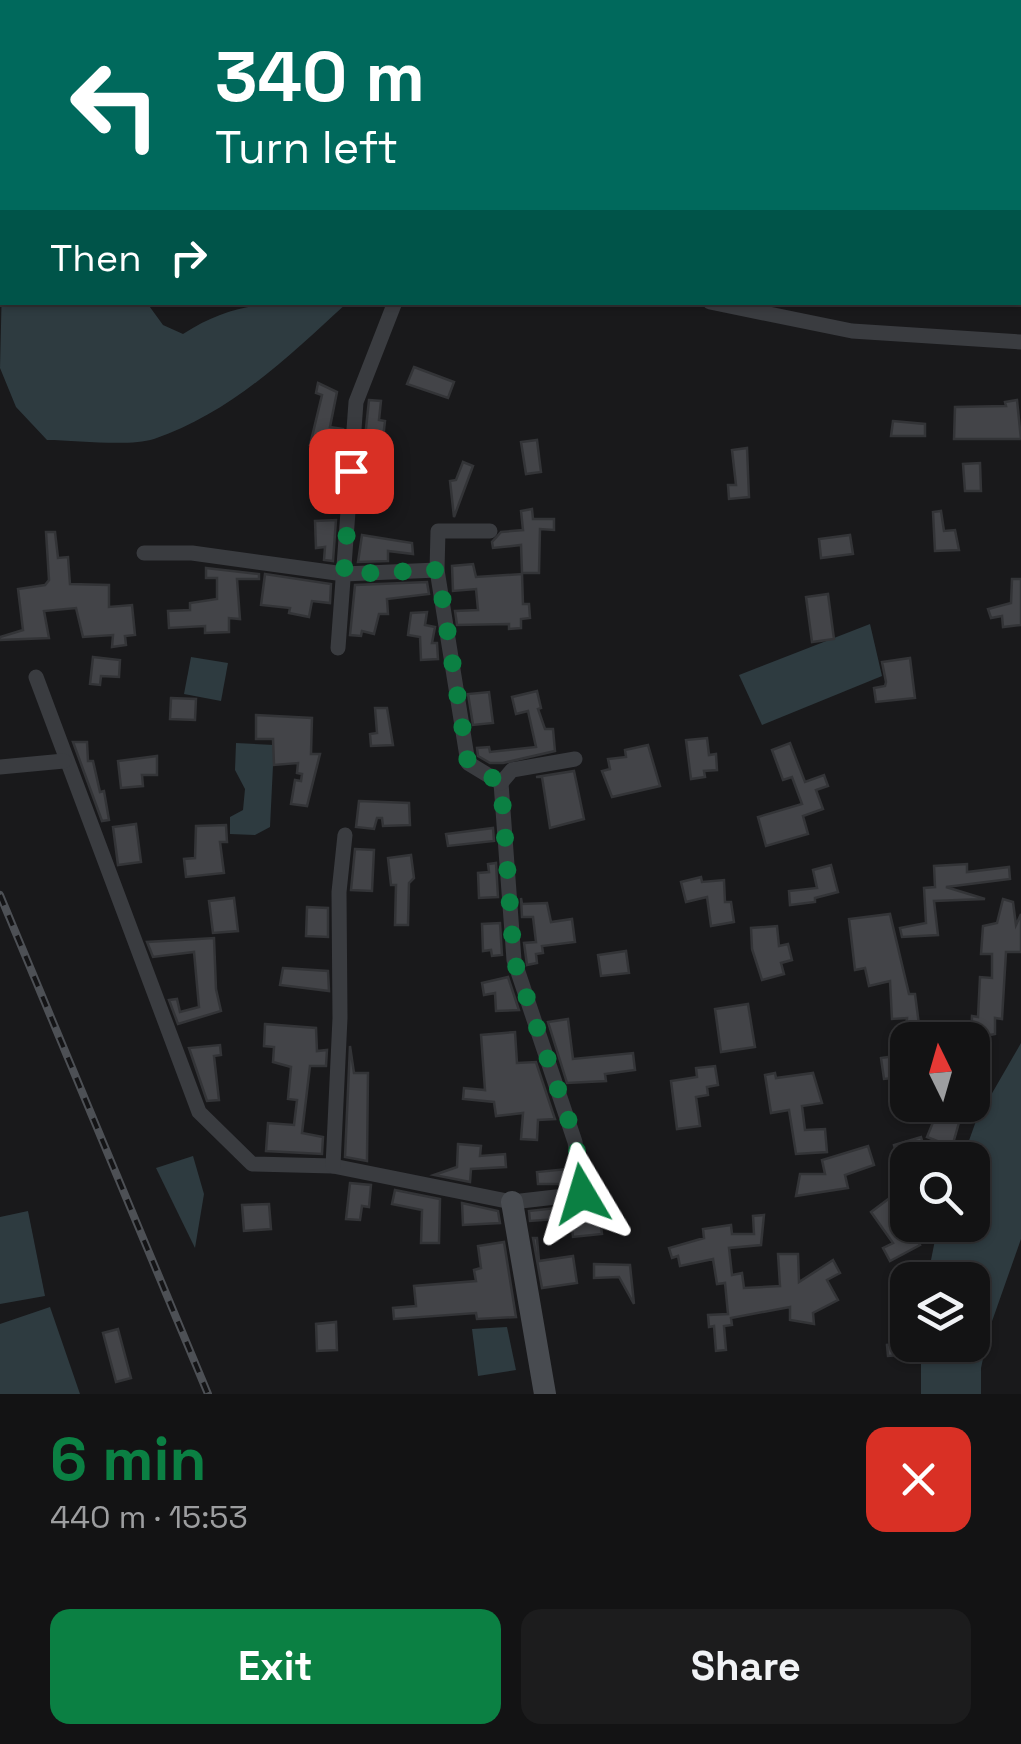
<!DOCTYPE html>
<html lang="en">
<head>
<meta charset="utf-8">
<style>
	body { margin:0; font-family:"Space Grotesk",sans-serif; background:#1c1c1d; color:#f1f3f6; height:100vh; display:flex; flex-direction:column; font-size:38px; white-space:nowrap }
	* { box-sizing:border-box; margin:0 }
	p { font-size:32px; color:#9d9ea0 }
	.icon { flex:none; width:55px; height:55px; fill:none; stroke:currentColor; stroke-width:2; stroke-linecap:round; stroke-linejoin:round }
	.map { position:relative; height:1394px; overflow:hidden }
	.side { display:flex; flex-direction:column; background:#131314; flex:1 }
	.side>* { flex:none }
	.banner { position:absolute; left:0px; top:0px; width:1022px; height:305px; box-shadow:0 2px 8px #0004,0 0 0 2px #323234; background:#00695c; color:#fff; overflow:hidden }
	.needle { width:65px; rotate:355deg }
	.controls { position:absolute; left:890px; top:1022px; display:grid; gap:20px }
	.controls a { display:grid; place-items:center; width:100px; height:100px; border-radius:20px; background:#131314; box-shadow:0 2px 8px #0004,0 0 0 2px #323234; font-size:50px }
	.pin { position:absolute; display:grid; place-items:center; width:85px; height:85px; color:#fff; margin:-42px; border-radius:20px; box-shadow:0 5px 15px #0006 }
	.me { position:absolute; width:110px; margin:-55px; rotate:353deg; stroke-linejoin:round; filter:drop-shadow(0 0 8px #0008) }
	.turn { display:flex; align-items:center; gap:35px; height:210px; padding:0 50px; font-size:45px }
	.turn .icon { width:130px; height:130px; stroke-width:2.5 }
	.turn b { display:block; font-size:70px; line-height:85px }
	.then { display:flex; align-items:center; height:95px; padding:0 50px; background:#0003; gap:20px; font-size:38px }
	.round { display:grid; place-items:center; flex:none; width:105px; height:105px; border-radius:20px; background:#1c1c1d }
	.summary { display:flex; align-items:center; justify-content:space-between; height:170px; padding:0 50px }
	h1 { font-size:60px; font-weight:700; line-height:75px; color:#0b8043 }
	.action { display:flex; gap:20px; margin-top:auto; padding:20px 50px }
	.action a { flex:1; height:115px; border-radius:20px; background:#0b8043; color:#fff; font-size:40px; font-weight:700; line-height:115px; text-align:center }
	.action a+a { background:#1c1c1d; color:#f1f3f6 }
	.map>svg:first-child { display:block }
	.water { fill:#2e3b40 }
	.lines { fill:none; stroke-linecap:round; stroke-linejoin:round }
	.river { stroke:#2e3b40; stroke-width:22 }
	.building { fill:#434448; stroke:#333437; stroke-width:2.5 }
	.street { stroke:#3a3c40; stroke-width:15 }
	.secondary { stroke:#484b50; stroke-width:22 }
	.rail-casing { stroke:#4d5055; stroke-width:8 }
	.rail { stroke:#141416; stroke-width:4; stroke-dasharray:11; stroke-linecap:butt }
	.route { stroke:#0b8043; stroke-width:18; stroke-dasharray:0 32.4 }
</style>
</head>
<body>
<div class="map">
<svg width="1021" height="1394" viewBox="0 0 1021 1394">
	<rect width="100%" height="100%" fill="#19191b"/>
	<g class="water">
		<path d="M2,283V302L147,303L163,325L183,334C238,298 283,302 347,303C289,356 231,413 154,439C128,447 76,440 47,440L16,407L0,368Z"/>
		<path d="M870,624L882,676L762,725L739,675Z"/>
		<path d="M191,657L228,663L221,701L184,694Z"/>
		<path d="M236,743L274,745L270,827L255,835L230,834V817L243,810L245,789L235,770Z"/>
		<path d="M1021,1043V1239L990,1327L981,1368V1394H921V1345H972V1280H927L938,1225H972V1160H962L976,1121Z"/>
		<path d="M193,1156L204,1194L195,1248L156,1168Z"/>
		<path d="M28,1211L45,1296L0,1304V1217Z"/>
		<path d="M50,1307L80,1394H0V1324Z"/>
		<path d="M507,1327L516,1370L478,1376L472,1329Z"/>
	</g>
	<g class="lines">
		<g class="river">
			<path d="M107,0L111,2"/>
			<path d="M1020,247H1021"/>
		</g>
	</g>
	<g class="building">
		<path d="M414,367L454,382L448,398L407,384Z"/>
		<path d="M318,383L337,392L330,427L343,429L341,450L310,445L322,395L316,393Z"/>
		<path d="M369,400L381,401L379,420L385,421L383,439H377L375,449L364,447Z"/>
		<path d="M1017,400L1021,439H954L955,407L1006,406L1005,402Z"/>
		<path d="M893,421L925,424V436H891Z"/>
		<path d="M537,440L541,472L526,474L521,442Z"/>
		<path d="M747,448L749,497L729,499L728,485H736L732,450Z"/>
		<path d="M463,462L473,466L454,517L450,481L456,480Z"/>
		<path d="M980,463L981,491H965L963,464Z"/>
		<path d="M532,509L533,519H554V530L540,529L539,573H522L521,545L493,548L492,542L501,532L523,530L521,511Z"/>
		<path d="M941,511L944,531L955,530L959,550L935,551L933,512Z"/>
		<path d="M336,520L333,561L324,560L325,547L316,548L315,521Z"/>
		<path d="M46,532H55L58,558L68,557L70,584L109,585V607L132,605L135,635L125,636L126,645L112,647L113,635L83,637L76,608L44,611L49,638L0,640V637L23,630L18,589L45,585L49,580Z"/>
		<path d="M362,535L412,543L413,554L388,551V561L358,562Z"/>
		<path d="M850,535L853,554L821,558L819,539Z"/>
		<path d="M473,564L476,577L522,574L523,604H529L530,618L521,619V628L509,629V624L457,625L455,611L478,610L476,589L453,591L452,566Z"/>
		<path d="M206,568L259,574V579H237L240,619L229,618V632L205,633V626L169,628L168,611L190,610V603L217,599V578H206Z"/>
		<path d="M265,574L331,584L330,603L312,601L309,617L289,613L290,608L261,605Z"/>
		<path d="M1012,579H1021V625L1003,627L1002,616L991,618L988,609L1011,603Z"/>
		<path d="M427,582L429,594L387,599L388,614H379L374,634L362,631L361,636L350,635L355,585Z"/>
		<path d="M828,594L834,639L812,642L806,597Z"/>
		<path d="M427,612L425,625L435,627L432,643H437L438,659L421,660L420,637L408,635L411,613Z"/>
		<path d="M93,657L120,660L119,677L101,676L100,685L90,684Z"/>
		<path d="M910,658L915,698L876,702L874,688L885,686L886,682L882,662Z"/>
		<path d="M537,691L541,708L538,709L545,729H553L555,751L503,763H490L478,756L477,748L489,747L490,752L536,747L528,711L516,714L512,697Z"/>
		<path d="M489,692L493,723L473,725L468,694Z"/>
		<path d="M171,698L196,699L195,720L170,719Z"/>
		<path d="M375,708H387L393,745L371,746L370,734L377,733Z"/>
		<path d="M256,715L312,718L311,754H320L307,806L291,804L295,780L301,781L302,774L297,773L298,763L274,765L273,739H256Z"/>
		<path d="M707,738L709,755L716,754L717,770L704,771L705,777L691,779L686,740Z"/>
		<path d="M73,742H87L88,761H93L100,792L104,791L109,820L102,821Z"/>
		<path d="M790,743L805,782L824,775L828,786L816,790L823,809L803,816L808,834L766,846L758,817L802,804L792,777L783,780L772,750Z"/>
		<path d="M648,745L660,786L612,797L602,771L610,769L608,759L626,757L625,750Z"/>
		<path d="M157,756V775H142L143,786L121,788L118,761Z"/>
		<path d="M574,771L584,819L550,828L542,777H536Z"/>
		<path d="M359,801L409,803L410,825L383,826L382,818H377L374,829L356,827Z"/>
		<path d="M136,824L141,862L118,865L113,827Z"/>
		<path d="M226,825L227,842H220L224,873L186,877L184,859L195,858L196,826Z"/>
		<path d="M493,828L494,841L448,846L446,834Z"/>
		<path d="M355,849L374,850L372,891L351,890Z"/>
		<path d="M411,855L414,878L409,883L408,925H395L396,885H391L388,858Z"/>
		<path d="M496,863L498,897L479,898L478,873L489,872L488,864Z"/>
		<path d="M967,864V872L1009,867L1010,879L946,887L985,899L934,901L938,935L902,937L900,928L926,923L924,888L935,887L934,866Z"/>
		<path d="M831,865L838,892L815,898V902L790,905L789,891L817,888L813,870Z"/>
		<path d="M701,877L702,882L724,880L725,902H731L734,922L711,926L707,897L686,902L681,882Z"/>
		<path d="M234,898L238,931L213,933L209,901Z"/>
		<path d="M521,898L522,904L547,903L551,922L572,919L575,942L542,946L543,953L536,954L537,963L527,965L524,943L536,942L533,917H522Z"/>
		<path d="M1003,899L1013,902L1016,925L1021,914V952H1006L1002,1019L995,1018V1034L971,1039L972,1016L978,1017L980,977L992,978V954H981L983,926L997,923Z"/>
		<path d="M307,907L328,908V937L306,936Z"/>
		<path d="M890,914L909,994H915L921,1040H905L907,1018L892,1019L890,981L869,986L865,968L855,970L849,919Z"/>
		<path d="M500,923L502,955L492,956L491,950L483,951L482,924Z"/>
		<path d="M777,926L779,946L788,944L792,960L781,963L784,974L762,980L752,949L751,928Z"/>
		<path d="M214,938L216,989L221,1011L178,1024L169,1000L177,999L180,1012L199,1007L194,952L153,957L147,942Z"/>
		<path d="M626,951L629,973L601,976L598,955Z"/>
		<path d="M283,968L328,971L329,991L280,985Z"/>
		<path d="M508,977L519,1010L496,1011L495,993L484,995L482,983Z"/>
		<path d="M748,1004L755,1047L721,1052L715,1009Z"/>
		<path d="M568,1019L573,1059L633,1053L635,1070L605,1074L606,1081L567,1083L548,1022Z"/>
		<path d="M265,1024L316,1028L317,1051L327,1050L326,1066H310L302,1133L323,1137L322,1154L266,1151L268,1123L294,1125L297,1100L288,1099L291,1067L273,1062L274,1047L264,1046Z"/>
		<path d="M515,1032L517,1063L536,1062L555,1119L538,1120L537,1140L521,1139L523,1113L496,1116L494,1102L463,1099L464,1088L485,1090L481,1035Z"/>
		<path d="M220,1045L221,1055L214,1056L219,1100L207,1101L189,1048Z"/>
		<path d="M350,1046L354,1073H368L367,1161L345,1157Z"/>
		<path d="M908,1054V1070L893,1071L894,1078L884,1079L881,1058Z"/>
		<path d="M715,1066L718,1085L707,1087L708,1095L696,1097L700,1126L677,1129L671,1081L697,1077L696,1068Z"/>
		<path d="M775,1073L776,1078L813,1073L822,1103L802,1106L805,1130L825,1129L827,1152L796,1154L789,1110L771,1113L765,1075Z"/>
		<path d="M940,1105H964L952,1147L927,1137Z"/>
		<path d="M921,1137L927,1157L908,1160L905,1181L894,1145Z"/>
		<path d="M458,1144L481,1146L480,1156L505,1154L506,1167L471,1169L470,1182L434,1175L457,1167Z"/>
		<path d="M868,1146L874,1165L845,1175L848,1188L796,1196L800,1174H825L822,1160Z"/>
		<path d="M567,1169L569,1184H538L537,1172Z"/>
		<path d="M350,1183L371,1185L369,1207L362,1206L360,1220L346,1219Z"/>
		<path d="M395,1190L440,1199L439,1243H421L422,1210L392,1204Z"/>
		<path d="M608,1191L609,1203L598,1205L602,1234L573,1237L571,1218L530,1221L529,1211L583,1205L593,1193Z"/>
		<path d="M891,1197L898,1216L908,1213V1225L920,1245L890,1261L883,1248L893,1243L871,1212Z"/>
		<path d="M462,1203L498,1211L500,1223L463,1225Z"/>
		<path d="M269,1204L271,1229L244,1231L242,1205Z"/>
		<path d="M764,1215L761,1245L729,1248L732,1275L742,1273L744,1288L780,1286L778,1254H798L799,1282L833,1260L840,1273L827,1280L838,1300L813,1313L814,1324L790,1320V1307L731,1318L732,1325L724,1326L726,1350L716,1351L714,1326L709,1327L708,1315L728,1314L725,1283L717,1284L713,1259L680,1266L678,1256L672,1258L669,1248L704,1238L703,1229L731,1225L732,1234H754L753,1216Z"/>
		<path d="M533,1238H537L539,1261L573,1256L577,1283L542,1288Z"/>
		<path d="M504,1242L516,1317L477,1319L476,1313L394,1319L393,1308L416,1306L414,1286L476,1281L474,1270L481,1268L478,1246Z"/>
		<path d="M594,1264L630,1265L634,1304L619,1277L594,1278Z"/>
		<path d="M336,1322L337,1350L317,1351L316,1324Z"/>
		<path d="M118,1329L131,1378L116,1382L103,1333Z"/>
		<path d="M908,1343L932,1345V1353L888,1356L887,1345Z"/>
	</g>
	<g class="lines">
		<g class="street">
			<path d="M0,19L2,20"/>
			<path d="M710,302L852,331L1021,342"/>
			<path d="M144,553H192L344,574L437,570"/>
			<path d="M338,648L356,402L395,302"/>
			<path d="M36,677L199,1112L252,1164L333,1166L512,1202L582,1194L575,1142L514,960L501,783L468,763L437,570L438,531H490"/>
			<path d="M0,767L64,761"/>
			<path d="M501,783L512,770L575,759"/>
			<path d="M333,1166L340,1018L339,892L345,835"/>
		</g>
		<path class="secondary" d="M512,1202L545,1394"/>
		<defs>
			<path id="rail" d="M0,895L208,1394"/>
		</defs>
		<use href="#rail" class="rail-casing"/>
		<use href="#rail" class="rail"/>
	</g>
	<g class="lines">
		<path class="route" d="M351,471L344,574L438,570L468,763L501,783L514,960L576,1142L582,1194"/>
	</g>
</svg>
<div class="controls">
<a><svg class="needle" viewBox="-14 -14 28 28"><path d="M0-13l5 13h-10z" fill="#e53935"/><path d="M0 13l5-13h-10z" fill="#9d9ea0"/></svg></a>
<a><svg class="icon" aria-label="search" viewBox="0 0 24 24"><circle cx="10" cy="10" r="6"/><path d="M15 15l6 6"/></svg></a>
<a><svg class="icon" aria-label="layers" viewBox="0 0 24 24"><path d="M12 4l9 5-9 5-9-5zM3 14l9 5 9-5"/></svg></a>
</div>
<div class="pin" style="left:351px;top:471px;background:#d93025"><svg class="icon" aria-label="arrive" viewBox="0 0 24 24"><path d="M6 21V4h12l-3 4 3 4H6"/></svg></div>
<svg class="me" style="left:582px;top:1194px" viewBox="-20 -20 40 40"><path d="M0-17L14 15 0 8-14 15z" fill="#0b8043" stroke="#fff" stroke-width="4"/></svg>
<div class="banner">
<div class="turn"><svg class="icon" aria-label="left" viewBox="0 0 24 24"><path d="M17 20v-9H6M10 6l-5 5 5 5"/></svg><div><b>340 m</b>Turn left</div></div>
<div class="then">Then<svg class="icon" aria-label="right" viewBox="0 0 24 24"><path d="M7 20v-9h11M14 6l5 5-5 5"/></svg></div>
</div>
</div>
<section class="side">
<div class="summary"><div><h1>6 min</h1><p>440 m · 15:53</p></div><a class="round" style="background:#d93025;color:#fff"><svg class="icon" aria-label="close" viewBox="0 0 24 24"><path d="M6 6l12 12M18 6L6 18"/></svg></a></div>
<div class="action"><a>Exit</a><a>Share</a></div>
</section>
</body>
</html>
